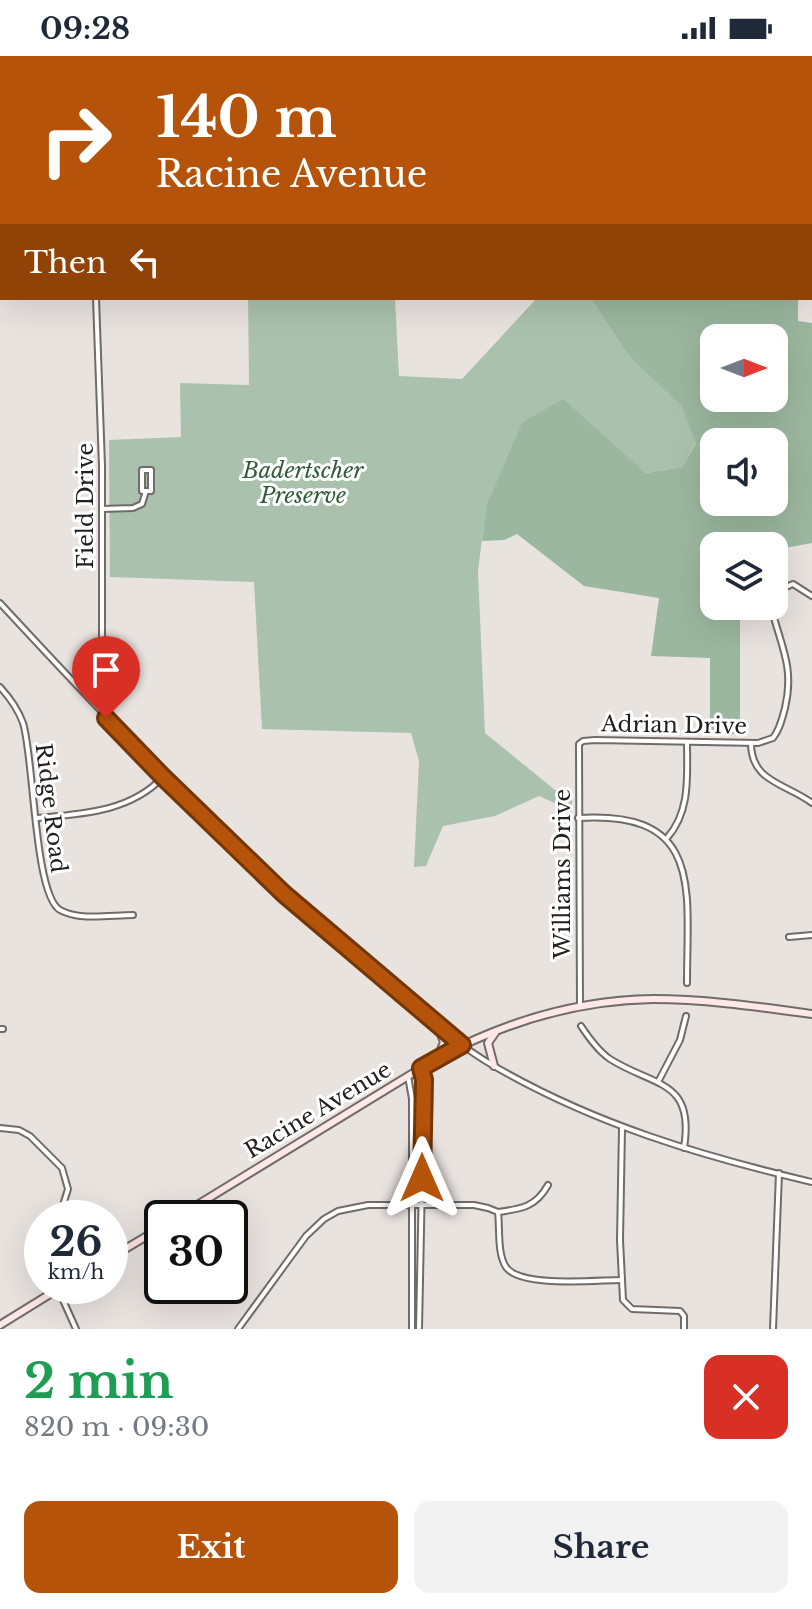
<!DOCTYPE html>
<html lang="en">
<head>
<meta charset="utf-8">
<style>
	body { margin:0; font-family:"Libre Baskerville",serif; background:#f2f2f3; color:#1f2937; height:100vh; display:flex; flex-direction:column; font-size:30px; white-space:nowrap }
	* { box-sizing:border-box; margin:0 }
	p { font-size:26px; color:#747a83 }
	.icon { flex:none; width:44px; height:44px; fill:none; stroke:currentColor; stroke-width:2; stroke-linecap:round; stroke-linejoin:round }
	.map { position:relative; height:1273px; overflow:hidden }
	.side { display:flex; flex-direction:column; background:#fff; flex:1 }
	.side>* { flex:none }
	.banner { position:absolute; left:0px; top:0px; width:812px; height:244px; box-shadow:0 8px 32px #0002; background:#b45309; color:#fff; overflow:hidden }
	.needle { width:52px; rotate:90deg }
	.fabs { position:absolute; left:700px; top:268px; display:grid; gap:16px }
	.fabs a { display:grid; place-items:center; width:88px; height:88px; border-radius:16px; background:#fff; box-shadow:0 8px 32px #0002; font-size:40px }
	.speed { position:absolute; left:24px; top:1144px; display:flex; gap:16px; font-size:40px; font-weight:700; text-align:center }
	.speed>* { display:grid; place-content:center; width:104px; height:104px; border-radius:50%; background:#fff; box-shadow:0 8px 32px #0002; line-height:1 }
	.speed small { font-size:20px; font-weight:400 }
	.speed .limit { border:4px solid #111; border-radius:12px; background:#fff; color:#111 }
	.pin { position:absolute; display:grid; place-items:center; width:68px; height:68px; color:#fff; margin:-82px -34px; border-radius:50% 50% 50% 0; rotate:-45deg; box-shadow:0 0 8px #0007 }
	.pin .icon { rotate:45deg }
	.me { position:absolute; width:88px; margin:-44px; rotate:0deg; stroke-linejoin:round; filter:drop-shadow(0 0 6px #0008) }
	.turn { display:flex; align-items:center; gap:28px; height:168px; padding:0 24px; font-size:36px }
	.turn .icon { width:104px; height:104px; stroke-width:2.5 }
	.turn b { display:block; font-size:56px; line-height:68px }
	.then { display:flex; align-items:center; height:76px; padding:0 24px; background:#0003; gap:16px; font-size:30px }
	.round { display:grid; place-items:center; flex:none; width:84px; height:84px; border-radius:16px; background:#f2f2f3 }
	.summary { display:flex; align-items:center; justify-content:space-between; height:136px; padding:0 24px }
	h1 { font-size:48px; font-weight:800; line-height:60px; color:#1e9e55 }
	.primary-button { display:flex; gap:16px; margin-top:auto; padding:16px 24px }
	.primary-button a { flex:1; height:92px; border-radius:16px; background:#b45309; color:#fff; font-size:32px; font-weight:800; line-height:92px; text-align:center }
	.primary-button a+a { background:#f2f2f3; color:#1f2937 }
	.status { display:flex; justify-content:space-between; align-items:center; height:56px; padding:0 40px; background:#fff; direction:ltr }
	.status svg { height:22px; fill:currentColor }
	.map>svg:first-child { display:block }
	.green { fill:#aac2ad }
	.forest { fill:#9cb79f; fill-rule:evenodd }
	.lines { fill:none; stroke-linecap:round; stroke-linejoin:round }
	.street-casing { stroke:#716c69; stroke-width:8 }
	.secondary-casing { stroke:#716c69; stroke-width:10 }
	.street { stroke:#fff; stroke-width:4 }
	.secondary { stroke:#fee7e7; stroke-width:6 }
	.route-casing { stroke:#753606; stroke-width:20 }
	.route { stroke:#b45309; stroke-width:14 }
	.labels { text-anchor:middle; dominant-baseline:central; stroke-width:6; stroke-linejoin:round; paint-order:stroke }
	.park-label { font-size:22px; font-style:italic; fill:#315b39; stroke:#fff }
	.street-label { font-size:22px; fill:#232120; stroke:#fff }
</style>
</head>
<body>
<div class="status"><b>09:28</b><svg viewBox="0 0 49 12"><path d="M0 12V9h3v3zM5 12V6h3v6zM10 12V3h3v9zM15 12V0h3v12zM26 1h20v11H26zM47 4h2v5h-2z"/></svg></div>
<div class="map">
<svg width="812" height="1273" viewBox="0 0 812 1273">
	<rect width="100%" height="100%" fill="#e9e3e0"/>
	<path class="green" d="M248,242H395L399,320L462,323L537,242H709L696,386L682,411L646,417L594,372L486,451L478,515L485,677L555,734H572V773L557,748L539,740L495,760L443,770L426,810L414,811L419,705L411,677L262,673L254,526L110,521L109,384L181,381L180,327L249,329Z"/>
	<path class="forest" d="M591,242H798V265L812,267V487L774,494V490H714V550H740V678H710V602L651,600L659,542L584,530L517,478L504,484L482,485L486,451L522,367L563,343L646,417L682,411L696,387L682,350L630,301ZM714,282H774V342H714ZM714,386H774V446H714Z"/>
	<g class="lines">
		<defs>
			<g id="street">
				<path d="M89,0V2"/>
				<path d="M810,4L812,5"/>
				<path d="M810,17H812"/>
				<path d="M0,130H2"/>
				<path d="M96,242L102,410V655"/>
				<path d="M102,453L133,452L142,448L146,435H142V414H151V435H146"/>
				<path d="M774,536L793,528L812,540"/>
				<path d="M0,547C121,678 243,806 381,920C417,950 453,987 494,1010C594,1068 701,1100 812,1126"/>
				<path d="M0,631C10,642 18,653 23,667C34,701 34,839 60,854C80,865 111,859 133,859"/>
				<path d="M751,687C751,726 785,727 812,747"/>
				<path d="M37,762C82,758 130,756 163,721"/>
				<path d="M578,762C704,754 687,833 687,927"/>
				<path d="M667,782C691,755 687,719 687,686"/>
				<path d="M789,881L812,879"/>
				<path d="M580,951L579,688L583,685L595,684L758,687L773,682C780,673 782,663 785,652C795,610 780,589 771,550"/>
				<path d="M581,970C589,982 598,995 610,1003C654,1031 695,1023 684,1092"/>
				<path d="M0,973H3"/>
				<path d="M408,1020L412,1043V1273"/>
				<path d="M658,1026L680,984L686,960"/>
				<path d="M0,1072L19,1074L30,1080L62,1112L68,1133L59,1162"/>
				<path d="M622,1072L620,1184L623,1244L632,1253L680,1255L684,1260V1273"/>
				<path d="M498,1156C521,1153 536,1151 548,1129"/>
				<path d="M58,1233L76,1273"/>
				<path d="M238,1273L306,1180L324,1163L338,1155L368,1149H474L488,1152L498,1156C500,1172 497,1198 506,1211C520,1232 597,1224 621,1224"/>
				<path d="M419,1273L424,1024L421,1012"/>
				<path d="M773,1273L779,1117"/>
			</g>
			<g id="secondary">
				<path d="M436,966L444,986L439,999"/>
				<path d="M494,1010L488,987L495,977"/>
				<path d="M176,1162L441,1000C506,966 579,944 653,943C706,943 760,951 812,958"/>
				<path d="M110,1202L162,1171"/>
				<path d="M0,1269L63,1230"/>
			</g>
		</defs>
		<use href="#street" class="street-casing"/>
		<use href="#secondary" class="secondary-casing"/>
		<use href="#street" class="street"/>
		<use href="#secondary" class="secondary"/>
	</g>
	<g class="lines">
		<defs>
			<path id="route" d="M106,662L163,721L284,838L462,989L421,1012L424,1024L422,1122"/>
		</defs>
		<use href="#route" class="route-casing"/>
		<use href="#route" class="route"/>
	</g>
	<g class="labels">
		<g class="park-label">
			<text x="303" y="414">Badertscher<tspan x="303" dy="25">Preserve</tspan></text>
		</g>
		<g class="street-label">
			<text transform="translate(85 450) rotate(-90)">Field Drive</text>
			<text transform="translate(674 669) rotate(1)">Adrian Drive</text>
			<text transform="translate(51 752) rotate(83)">Ridge Road</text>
			<text transform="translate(562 818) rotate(-90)">Williams Drive</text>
			<text transform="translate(318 1054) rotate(-31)">Racine Avenue</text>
		</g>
	</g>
</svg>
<div class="fabs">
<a><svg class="needle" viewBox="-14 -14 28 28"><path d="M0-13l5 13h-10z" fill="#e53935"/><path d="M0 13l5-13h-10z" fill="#747a83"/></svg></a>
<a><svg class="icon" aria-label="sound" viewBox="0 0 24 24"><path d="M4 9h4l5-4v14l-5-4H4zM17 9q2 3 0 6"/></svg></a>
<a><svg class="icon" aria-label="layers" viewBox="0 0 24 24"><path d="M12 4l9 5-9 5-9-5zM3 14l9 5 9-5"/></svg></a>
</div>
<div class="speed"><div>26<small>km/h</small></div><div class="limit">30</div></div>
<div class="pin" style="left:106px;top:662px;background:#d93025"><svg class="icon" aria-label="arrive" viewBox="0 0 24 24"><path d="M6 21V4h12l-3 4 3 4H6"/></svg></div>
<svg class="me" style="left:422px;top:1122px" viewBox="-20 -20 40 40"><path d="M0-17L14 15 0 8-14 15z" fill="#b45309" stroke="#fff" stroke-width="4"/></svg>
<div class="banner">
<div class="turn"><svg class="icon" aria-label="right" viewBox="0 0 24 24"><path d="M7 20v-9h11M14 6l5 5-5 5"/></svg><div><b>140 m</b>Racine Avenue</div></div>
<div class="then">Then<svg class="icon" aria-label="left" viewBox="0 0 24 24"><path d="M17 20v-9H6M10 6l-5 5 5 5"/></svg></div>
</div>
</div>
<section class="side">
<div class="summary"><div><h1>2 min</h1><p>820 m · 09:30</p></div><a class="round" style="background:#d93025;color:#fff"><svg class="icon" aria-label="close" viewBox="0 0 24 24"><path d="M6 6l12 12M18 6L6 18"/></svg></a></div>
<div class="primary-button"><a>Exit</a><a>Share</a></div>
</section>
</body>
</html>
